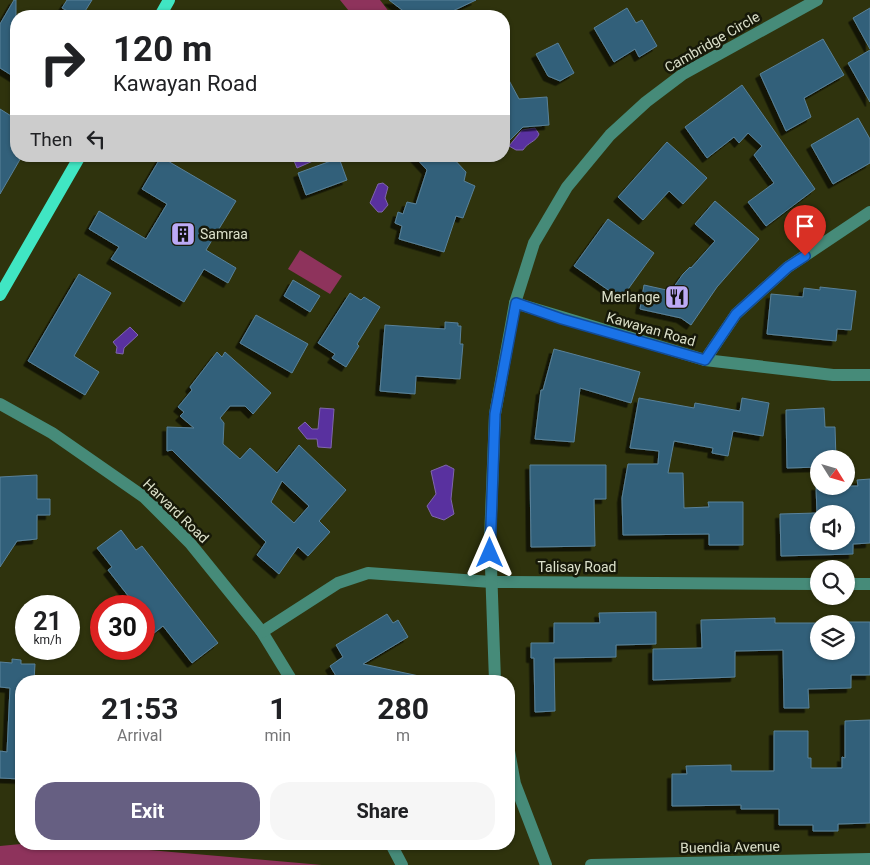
<!DOCTYPE html>
<html lang="en">
<head>
<meta charset="utf-8">
<style>
	body { margin:0; font-family:Roboto,sans-serif; background:#f6f6f6; color:#202124; height:100vh; display:flex; flex-direction:column; font-size:19px; white-space:nowrap }
	* { box-sizing:border-box; margin:0 }
	p { font-size:16px; color:#757577 }
	.icon { flex:none; width:28px; height:28px; fill:none; stroke:currentColor; stroke-width:2; stroke-linecap:round; stroke-linejoin:round }
	.map { position:relative; flex:1; overflow:hidden }
	.side { position:absolute; left:15px; top:675px; width:500px; height:175px; display:flex; flex-direction:column; background:#fff; border-radius:20px; box-shadow:0 1px 4px #0004 }
	.side>* { flex:none }
	.banner { position:absolute; left:10px; top:10px; width:500px; height:152px; border-radius:20px; box-shadow:0 1px 4px #0004; background:#fff; color:#202124; overflow:hidden }
	.needle { width:32px; rotate:127deg }
	.tools { position:absolute; left:810px; top:450px; display:grid; gap:10px }
	.tools a { display:grid; place-items:center; width:45px; height:45px; border-radius:50%; background:#fff; box-shadow:0 1px 4px #0004; font-size:25px }
	.speed { position:absolute; left:15px; top:595px; display:flex; gap:10px; font-size:25px; font-weight:700; text-align:center }
	.speed>* { display:grid; place-content:center; width:65px; height:65px; border-radius:50%; background:#fff; box-shadow:0 1px 4px #0004; line-height:1 }
	.speed small { font-size:12px; font-weight:400 }
	.speed .limit { border:8px solid #d22; background:#fff; color:#111 }
	.pin { position:absolute; display:grid; place-items:center; width:42px; height:42px; color:#fff; margin:-51px -21px; border-radius:50% 50% 50% 0; rotate:-45deg; box-shadow:0 0 5px #0007 }
	.pin .icon { rotate:45deg }
	.me { position:absolute; width:55px; margin:-28px; rotate:0deg; stroke-linejoin:round; filter:drop-shadow(0 0 4px #0008) }
	.turn { display:flex; align-items:center; gap:18px; height:105px; padding:0 20px; font-size:22px }
	.turn .icon { width:65px; height:65px; stroke-width:2.5 }
	.turn b { display:block; font-size:35px; line-height:42px }
	.then { display:flex; align-items:center; height:48px; padding:0 20px; background:#0003; gap:10px; font-size:19px }
	.eta { display:flex; justify-content:space-evenly; align-items:center; height:85px; text-align:center }
	.eta b { font-size:30px; font-weight:700; line-height:35px }
	.button { display:flex; gap:10px; margin-top:auto; padding:10px 20px }
	.button a { flex:1; height:58px; border-radius:20px; background:#665f82; color:#fff; font-size:20px; font-weight:700; line-height:58px; text-align:center }
	.button a+a { background:#f6f6f6; color:#202124 }
	.map>svg:first-child { display:block }
	.green { fill:#8e335c }
	.water { fill:#59319f; stroke:#8066ac }
	.building { fill:#31607a; stroke:#598199; fill-rule:evenodd; filter:url(#shadow) }
	.lines { fill:none; stroke-linecap:round; stroke-linejoin:round }
	.minor { stroke:#468b79; stroke-width:12 }
	.major { stroke:#40e6c3; stroke-width:12 }
	.route-casing { stroke:#114b97; stroke-width:12 }
	.route { stroke:#1a73e8; stroke-width:9 }
	.labels { text-anchor:middle; dominant-baseline:central; stroke-width:5; stroke-linejoin:round; paint-order:stroke }
	.street-label { font-size:14px; fill:#dce0ca; stroke:#171909 }
	.poi-label { font-size:14px; fill:#dce0ca; stroke:#171909; text-anchor:start }
</style>
</head>
<body>
<div class="map">
<svg width="870" height="865" viewBox="0 0 870 865">
	<defs>
		<filter id="shadow"><feDropShadow dx="-4.5" dy="4.5" stdDeviation="0" flood-color="#0009"/></filter>
	</defs>
	<rect width="100%" height="100%" fill="#2f330d"/>
	<g class="green">
		<path d="M340,0H380L390,13L386,16H353Z"/>
		<path d="M300,250L342,276L330,294L288,269Z"/>
		<path d="M21,844H79L322,865H0V846Z"/>
	</g>
	<g class="water">
		<path d="M535,128L539,134C536,142 528,142 523,150H516L509,146L522,130Z"/>
		<path d="M292,156H322V157L297,168Z"/>
		<path d="M383,183L388,187L385,198L388,205L382,212H378L370,203L378,184Z"/>
		<path d="M130,327L138,335L124,348L123,354L116,353L117,347L113,342Z"/>
		<path d="M320,408L334,409L331,448L318,447L317,439H307L298,428L305,422L312,429H318Z"/>
		<path d="M446,465L454,469L451,499L454,514L444,520L432,516L427,506L436,494L431,471Z"/>
	</g>
	<g class="building">
		<path d="M14,0H16V78L0,68V24Z"/>
		<path d="M67,0H92L82,16H77L62,8Z"/>
		<path d="M389,0H476L442,16H406V13Z"/>
		<path d="M627,8L636,23L642,20L657,46L639,57L635,49L614,62L594,28Z"/>
		<path d="M870,8V49L853,18Z"/>
		<path d="M823,39L844,75L804,98L811,117L786,131L760,74Z"/>
		<path d="M558,43L574,73L560,81L548,76L536,54Z"/>
		<path d="M870,50V102L848,63Z"/>
		<path d="M504,71L519,99L547,97L549,125L523,127L504,146Z"/>
		<path d="M742,85L815,189L766,226L748,202L774,183L754,155L762,146L748,133L739,143L734,137L707,158L685,127Z"/>
		<path d="M0,109L16,119V156H22L0,194Z"/>
		<path d="M858,118L870,139V163L833,184L811,145Z"/>
		<path d="M667,142L707,178L683,204L669,191L643,220L618,197Z"/>
		<path d="M414,156H451L466,172L464,181L475,186L463,218L456,216L444,252L399,239L402,226L395,223L398,212L403,214L407,202L416,204L427,170Z"/>
		<path d="M161,157L236,201L206,250L236,268L228,283L204,269L184,302L111,259L119,247L89,229L99,211L146,239L167,204L142,189Z"/>
		<path d="M339,158L347,180L306,195L298,173Z"/>
		<path d="M715,201L759,239L717,287L691,325L681,318L640,309L644,285L671,291L683,274L690,267L691,268L715,241L695,224Z"/>
		<path d="M608,219L654,253L621,299L574,266Z"/>
		<path d="M79,274L111,293L74,356L99,372L85,395L28,361Z"/>
		<path d="M293,280L320,296L310,312L284,296Z"/>
		<path d="M820,287L856,291L851,330L837,329L836,341L767,334L771,294L803,297L804,288L820,290Z"/>
		<path d="M350,293L361,300L364,297L380,307L357,344L359,346L346,367L332,358L335,354L318,343Z"/>
		<path d="M256,315L308,344L292,373L240,343Z"/>
		<path d="M445,322L458,323V326H461L460,344H463L460,379L416,376L415,394L380,391L385,325L445,329Z"/>
		<path d="M554,349L640,372L631,403L580,388L574,442L535,439L541,390H543Z"/>
		<path d="M217,352L222,357L225,352L271,393L253,414L245,406H230L220,418L224,423L223,444L240,459L250,448L277,473L299,445L346,490L319,521L330,532L308,556L298,547L279,574L257,555L266,542L172,450L167,451V427L194,428L180,416L184,412L178,407L192,390L190,387ZM282,481L309,506L294,523L271,502Z"/>
		<path d="M639,398L694,408L695,403L740,411L742,398L769,403L763,436L733,431L728,456L712,453L713,448L674,441L668,473H683L684,508L709,507L708,502H743V545H709V534L623,535L622,498L628,464H658L659,451L630,448Z"/>
		<path d="M824,408L825,427H835L836,459H819V467L787,468L786,410Z"/>
		<path d="M530,465H606V499H594L595,546L531,547Z"/>
		<path d="M37,475V499H50V515H37V539L17,541L0,567V477Z"/>
		<path d="M870,479V543L853,544V554L781,556L780,514L817,513L816,486H858L857,480ZM819,514H846V541H819Z"/>
		<path d="M121,530L136,550L142,546L218,643L192,663L163,626L144,641V606H136L108,570L112,567L97,548Z"/>
		<path d="M656,612V644L616,645V657L554,658L555,711L535,712L534,658H531V643H554V623H600L599,613Z"/>
		<path d="M387,614L393,623L398,620L408,637L363,664L419,676L418,681H339L330,666L343,657L336,645Z"/>
		<path d="M775,618V623H819V651H846V622H870V675H851V688L808,689L809,708H784L783,650L735,651V677L653,680V649L702,648L701,620Z"/>
		<path d="M12,659L21,660V664H35L34,681H21V779L0,778V751L7,752L10,688L0,687V662L12,663Z"/>
		<path d="M870,720V823L838,824V831H813V825H779V809H741V805L672,806V774H687L686,766L731,765V771H774V731H808V758H811V768H842V757L845,758V721Z"/>
	</g>
	<g class="lines">
		<g class="minor">
			<path d="M515,303L705,360L833,375H870"/>
			<path d="M705,360L736,314L788,267L870,212"/>
			<path d="M0,404L52,433L144,497L190,543L262,632L292,681"/>
			<path d="M846,584H870"/>
			<path d="M262,632L338,583L368,573L491,582L819,584"/>
			<path d="M495,681L490,539L495,414L515,303L534,243L567,187L610,135L646,102L683,74L817,0"/>
			<path d="M509,751L515,784L546,865"/>
			<path d="M391,844L402,865"/>
			<path d="M591,865L870,859"/>
		</g>
		<g class="major">
			<path d="M160,16L169,0"/>
			<path d="M0,295L80,156"/>
		</g>
	</g>
	<g class="lines">
		<defs>
			<path id="route" d="M490,553L495,414L516,303L562,319L705,360L736,314L788,267L805,256"/>
		</defs>
		<use href="#route" class="route-casing"/>
		<use href="#route" class="route"/>
	</g>
	<defs>
		<symbol id="building-square" viewBox="-11 -11 22 22"><rect x="-9" y="-9" width="18" height="18" rx="4" fill="#bcaaf5" stroke="#171909"/><path d="M-4-6H4V6H1V3H-1V6H-4ZM-2.5-4.3h1.7v1.8h-1.7ZM.8-4.3h1.7v1.8H.8ZM-2.5-1h1.7V.8h-1.7ZM.8-1h1.7V.8H.8Z" fill="#111"/></symbol>
		<symbol id="restaurant-square" viewBox="-11 -11 22 22"><rect x="-9" y="-9" width="18" height="18" rx="4" fill="#bcaaf5" stroke="#171909"/><path d="M-5-6h1v4h1v-4h1v4h1v-4h1v5L-1.5 .5V6h-2V.5L-5-1ZM5-6V6H3V1.5H1.5Q1.5-4 5-6Z" fill="#111"/></symbol>
	</defs>
	<g fill-rule="evenodd">
		<use href="#building-square" x="169" y="220" width="28" height="28"/>
		<use href="#restaurant-square" x="663" y="283" width="28" height="28"/>
	</g>
	<g class="labels">
		<g class="street-label">
			<text transform="translate(712 42) rotate(-30)">Cambridge Circle</text>
			<text transform="translate(651 329) rotate(16)">Kawayan Road</text>
			<text transform="translate(176 511) rotate(44)">Harvard Road</text>
			<text x="577" y="567">Talisay Road</text>
			<text transform="translate(730 847) rotate(-1)">Buendia Avenue</text>
		</g>
		<g class="poi-label">
			<text x="200" y="234">Samraa</text>
			<text x="660" y="297" text-anchor="end">Merlange</text>
		</g>
	</g>
</svg>
<div class="tools">
<a><svg class="needle" viewBox="-14 -14 28 28"><path d="M0-13l5 13h-10z" fill="#e53935"/><path d="M0 13l5-13h-10z" fill="#757577"/></svg></a>
<a><svg class="icon" aria-label="sound" viewBox="0 0 24 24"><path d="M4 9h4l5-4v14l-5-4H4zM17 9q2 3 0 6"/></svg></a>
<a><svg class="icon" aria-label="search" viewBox="0 0 24 24"><circle cx="10" cy="10" r="6"/><path d="M15 15l6 6"/></svg></a>
<a><svg class="icon" aria-label="layers" viewBox="0 0 24 24"><path d="M12 4l9 5-9 5-9-5zM3 14l9 5 9-5"/></svg></a>
</div>
<div class="speed"><div>21<small>km/h</small></div><div class="limit">30</div></div>
<div class="pin" style="left:805px;top:256px;background:#d93025"><svg class="icon" aria-label="arrive" viewBox="0 0 24 24"><path d="M6 21V4h12l-3 4 3 4H6"/></svg></div>
<svg class="me" style="left:490px;top:553px" viewBox="-20 -20 40 40"><path d="M0-17L14 15 0 8-14 15z" fill="#1a73e8" stroke="#fff" stroke-width="4"/></svg>
<div class="banner">
<div class="turn"><svg class="icon" aria-label="right" viewBox="0 0 24 24"><path d="M7 20v-9h11M14 6l5 5-5 5"/></svg><div><b>120 m</b>Kawayan Road</div></div>
<div class="then">Then<svg class="icon" aria-label="left" viewBox="0 0 24 24"><path d="M17 20v-9H6M10 6l-5 5 5 5"/></svg></div>
</div>
<section class="side">
<div class="eta">
<div><b>21:53</b><p>Arrival</p></div>
<div><b>1</b><p>min</p></div>
<div><b>280</b><p>m</p></div>
</div>
<div class="button"><a>Exit</a><a>Share</a></div>
</section>
</div>
</body>
</html>
